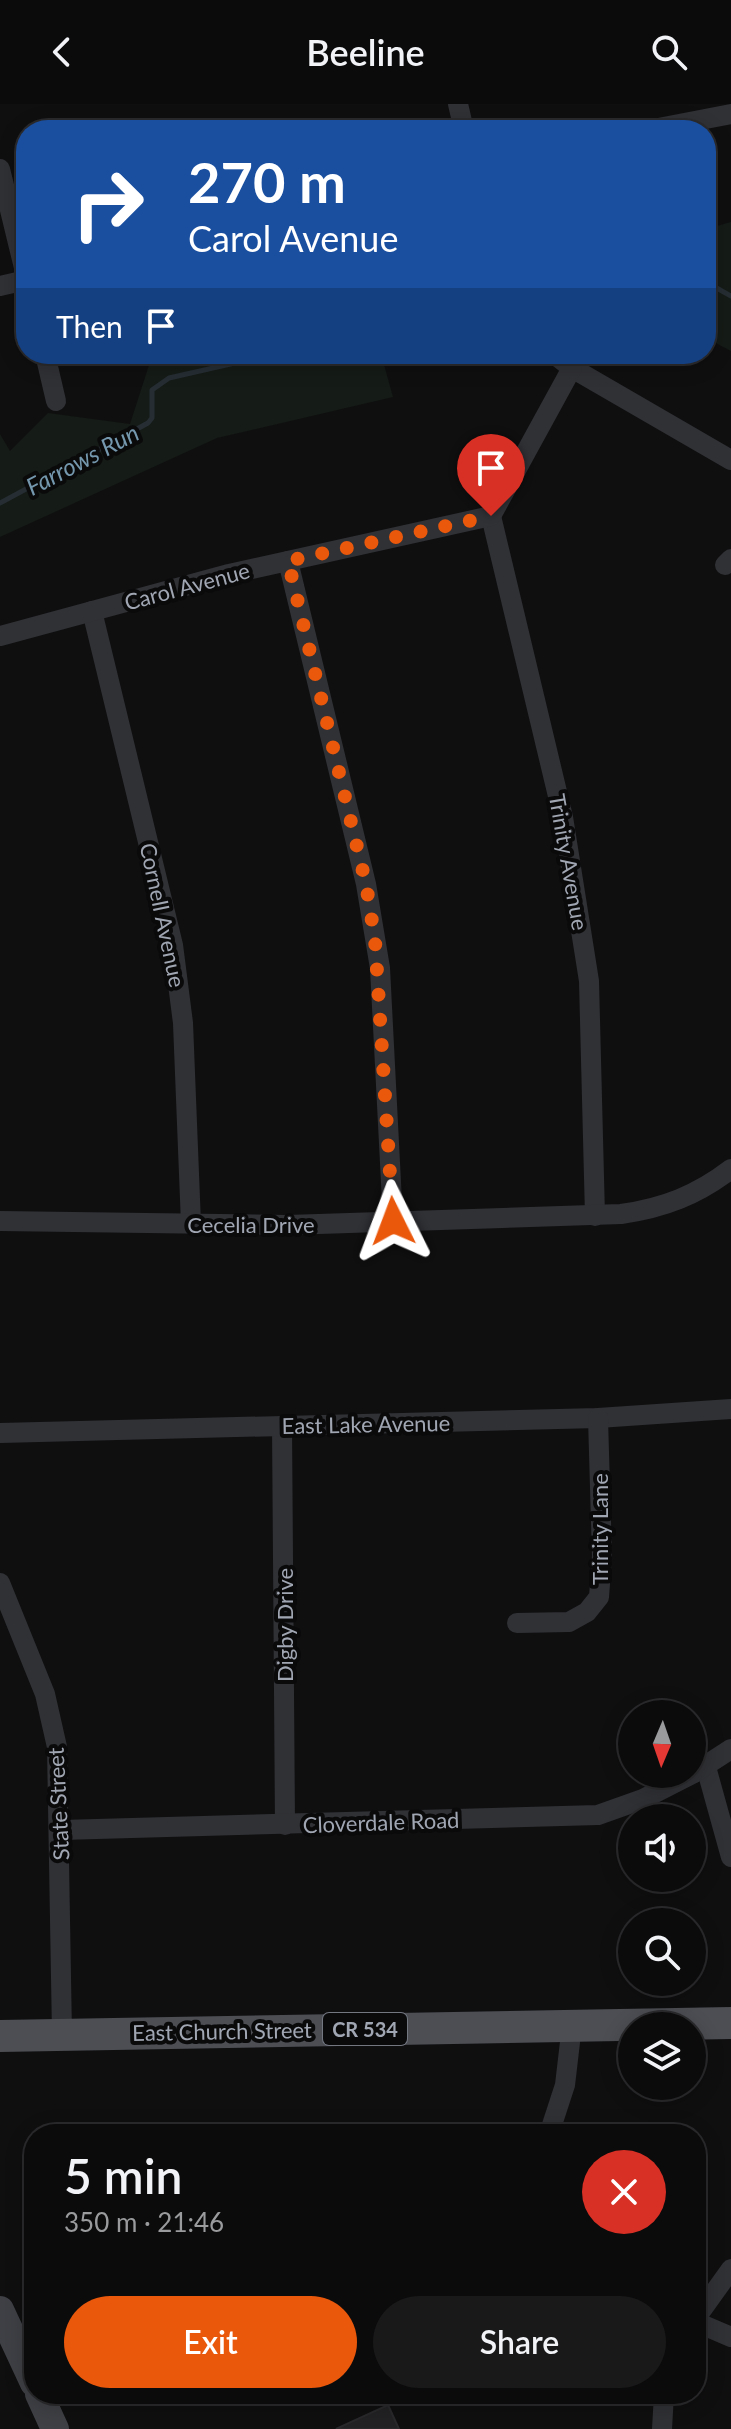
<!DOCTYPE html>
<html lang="en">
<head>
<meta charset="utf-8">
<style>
	body { margin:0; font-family:Lato,sans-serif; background:#19191a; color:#f1f3f6; height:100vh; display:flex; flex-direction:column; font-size:30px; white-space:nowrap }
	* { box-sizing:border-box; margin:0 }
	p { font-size:26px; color:#9a9b9d }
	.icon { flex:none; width:44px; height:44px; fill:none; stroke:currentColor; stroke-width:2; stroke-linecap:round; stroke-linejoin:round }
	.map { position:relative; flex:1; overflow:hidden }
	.details { position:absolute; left:24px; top:2020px; width:682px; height:280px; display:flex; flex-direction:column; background:#0b0b0c; border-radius:32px; box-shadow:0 4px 20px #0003,0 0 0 2px #2b2b2d }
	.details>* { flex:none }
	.banner { position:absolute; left:16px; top:16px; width:700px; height:244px; border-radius:32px; box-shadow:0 4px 20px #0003,0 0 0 2px #2b2b2d; background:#1a4fa0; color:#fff; overflow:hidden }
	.needle { width:52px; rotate:182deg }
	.controls { position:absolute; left:618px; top:1596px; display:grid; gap:16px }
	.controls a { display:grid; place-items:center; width:88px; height:88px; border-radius:50%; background:#0b0b0c; box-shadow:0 4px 20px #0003,0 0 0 2px #2b2b2d; font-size:40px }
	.pin { position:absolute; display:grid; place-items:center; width:68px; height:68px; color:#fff; margin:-82px -34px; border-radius:50% 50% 50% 0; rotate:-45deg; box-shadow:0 0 8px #0007 }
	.pin .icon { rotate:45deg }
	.me { position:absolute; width:88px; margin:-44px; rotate:357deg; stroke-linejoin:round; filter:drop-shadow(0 0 6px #0008) }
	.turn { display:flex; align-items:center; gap:28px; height:168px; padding:0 40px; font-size:36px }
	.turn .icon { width:104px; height:104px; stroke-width:2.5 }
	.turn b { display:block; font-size:56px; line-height:68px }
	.then { display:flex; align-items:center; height:76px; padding:0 40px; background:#0003; gap:16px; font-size:30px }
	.round { display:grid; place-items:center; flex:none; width:84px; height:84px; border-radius:42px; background:#19191a }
	.headline { display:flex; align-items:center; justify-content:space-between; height:136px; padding:0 40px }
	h1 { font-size:48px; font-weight:600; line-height:60px }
	.primary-button { display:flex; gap:16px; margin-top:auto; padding:16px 40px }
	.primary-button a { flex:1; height:92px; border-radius:48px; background:#ea580c; color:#fff; font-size:32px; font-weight:600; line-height:92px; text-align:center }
	.primary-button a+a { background:#19191a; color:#f1f3f6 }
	header { display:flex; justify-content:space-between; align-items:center; height:104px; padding:0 40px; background:#0b0b0c; font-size:36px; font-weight:600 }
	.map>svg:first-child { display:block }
	.green { fill:#151b16 }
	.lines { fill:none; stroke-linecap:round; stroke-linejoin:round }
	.stream { stroke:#262e34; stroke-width:5 }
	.building { fill:#222224; stroke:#29292c; stroke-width:2 }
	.street { stroke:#303135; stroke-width:20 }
	.secondary { stroke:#3e4045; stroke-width:28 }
	.primary { stroke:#4c4e54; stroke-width:32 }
	.route { stroke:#ea580c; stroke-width:14; stroke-dasharray:0 25.2 }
	.labels { text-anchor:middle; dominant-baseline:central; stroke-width:8; stroke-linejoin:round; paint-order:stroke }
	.shield { fill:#0a0a0b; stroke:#737780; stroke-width:2 }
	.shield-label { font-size:20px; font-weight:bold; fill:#a0a6b2 }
	.street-label { font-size:22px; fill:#a0a6b2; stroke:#0a0a0b }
	.water-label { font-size:24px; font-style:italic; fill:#7598ae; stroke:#0a0a0b }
</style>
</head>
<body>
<header><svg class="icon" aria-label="back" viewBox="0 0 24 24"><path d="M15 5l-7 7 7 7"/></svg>Beeline<svg class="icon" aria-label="search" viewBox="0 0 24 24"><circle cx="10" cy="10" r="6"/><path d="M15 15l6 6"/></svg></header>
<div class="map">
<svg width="731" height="2325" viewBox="0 0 731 2325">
	<rect width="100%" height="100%" fill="#0f0f10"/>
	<g class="green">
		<path d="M731,118V247L706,234V125Z"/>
		<path d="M206,250H381L393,293L217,334L0,433V330L10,347L48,309L130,320L149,261Z"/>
	</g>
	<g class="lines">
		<g class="stream">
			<path d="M706,178L731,192"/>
			<path d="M0,399L148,319L152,314V286L169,274L275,250"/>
		</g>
	</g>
	<path class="building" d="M388,2301L399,2325H336Z"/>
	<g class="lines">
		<g class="street">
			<path d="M458,0L464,26"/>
			<path d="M648,26L731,10"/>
			<path d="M0,65L26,172"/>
			<path d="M0,182L26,176"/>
			<path d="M45,250L56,297"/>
			<path d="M554,250L572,264L731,356"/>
			<path d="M491,412L563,713L589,877L595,1112"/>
			<path d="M288,457L366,780L380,864L393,1117"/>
			<path d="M725,461L731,455"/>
			<path d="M92,507L173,841L183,919L191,1120"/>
			<path d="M0,532L229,470L491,412L572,264"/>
			<path d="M0,1117L288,1121L621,1110C664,1104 697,1091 731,1065"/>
			<path d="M282,1322L285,1721"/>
			<path d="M0,1329L598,1314L731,1305"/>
			<path d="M0,1479L45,1590L57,1643L62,1930"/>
			<path d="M517,1519L569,1518L587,1508L599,1493L602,1452L598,1314"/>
			<path d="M706,1663L731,1753"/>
			<path d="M694,1669L731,1645"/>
			<path d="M61,1726L598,1711L643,1695L692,1670"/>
			<path d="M549,2030L565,1981L572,1921"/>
			<path d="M696,2214L731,2165"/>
			<path d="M696,2218L731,2233"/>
			<path d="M662,2325L664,2290"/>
		</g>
		<g class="secondary">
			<path d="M0,2206L34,2279"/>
			<path d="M39,2290L55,2325"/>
		</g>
		<path class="primary" d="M0,1932L731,1919"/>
	</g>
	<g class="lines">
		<path class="route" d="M393,1117L375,836L366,780L288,457L491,412"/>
	</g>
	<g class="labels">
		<rect class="shield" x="323" y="1909" width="84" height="32" rx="6"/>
		<g class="shield-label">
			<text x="365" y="1925">CR 534</text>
		</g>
		<g class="street-label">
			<text transform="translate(187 482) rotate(-15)">Carol Avenue</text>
			<text transform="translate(569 758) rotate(80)">Trinity Avenue</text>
			<text transform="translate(163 811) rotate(78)">Cornell Avenue</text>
			<text x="251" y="1120">Cecelia Drive</text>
			<text transform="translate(366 1320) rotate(-1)">East Lake Avenue</text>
			<text transform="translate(599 1425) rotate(-90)">Trinity Lane</text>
			<text transform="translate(284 1521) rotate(-90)">Digby Drive</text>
			<text transform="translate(58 1700) rotate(-93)">State Street</text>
			<text transform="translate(381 1718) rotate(-2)">Cloverdale Road</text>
			<text transform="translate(222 1927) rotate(-1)">East Church Street</text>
		</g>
		<g class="water-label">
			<text transform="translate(82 355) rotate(-28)">Farrows Run</text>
		</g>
	</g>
</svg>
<div class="controls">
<a><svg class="needle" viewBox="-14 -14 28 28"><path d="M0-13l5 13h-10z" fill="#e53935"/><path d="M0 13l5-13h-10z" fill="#9a9b9d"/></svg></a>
<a><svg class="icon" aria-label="sound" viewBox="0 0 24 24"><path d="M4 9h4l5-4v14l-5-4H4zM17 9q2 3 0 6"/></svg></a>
<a><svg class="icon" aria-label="search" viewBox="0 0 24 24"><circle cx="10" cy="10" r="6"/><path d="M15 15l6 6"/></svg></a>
<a><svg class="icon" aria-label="layers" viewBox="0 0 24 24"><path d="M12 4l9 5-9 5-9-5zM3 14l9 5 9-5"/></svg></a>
</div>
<div class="pin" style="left:491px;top:412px;background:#d93025"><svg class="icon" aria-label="arrive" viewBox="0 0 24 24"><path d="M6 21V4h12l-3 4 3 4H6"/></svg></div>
<svg class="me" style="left:393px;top:1117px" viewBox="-20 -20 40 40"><path d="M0-17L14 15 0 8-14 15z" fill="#ea580c" stroke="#fff" stroke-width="4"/></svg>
<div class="banner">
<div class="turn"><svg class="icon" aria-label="right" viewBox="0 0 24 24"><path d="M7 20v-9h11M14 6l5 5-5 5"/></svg><div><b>270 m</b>Carol Avenue</div></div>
<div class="then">Then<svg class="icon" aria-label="arrive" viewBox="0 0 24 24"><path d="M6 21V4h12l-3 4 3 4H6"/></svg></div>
</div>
<section class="details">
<div class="headline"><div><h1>5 min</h1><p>350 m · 21:46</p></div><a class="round" style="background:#d93025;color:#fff"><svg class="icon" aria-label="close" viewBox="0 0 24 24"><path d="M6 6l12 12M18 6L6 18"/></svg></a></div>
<div class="primary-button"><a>Exit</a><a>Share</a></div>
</section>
</div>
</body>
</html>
